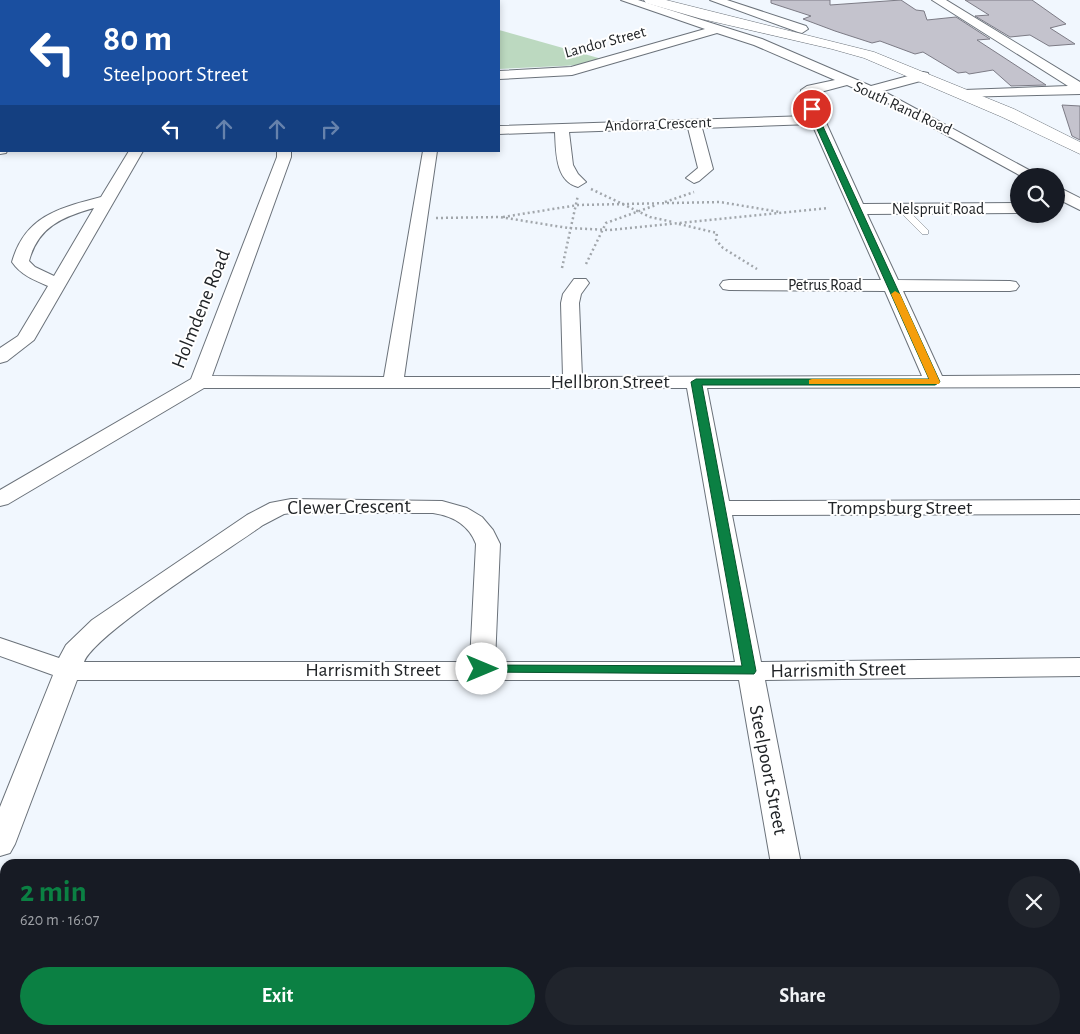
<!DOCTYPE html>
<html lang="en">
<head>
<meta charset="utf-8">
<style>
	body { margin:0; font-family:"Alegreya Sans",sans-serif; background:#20242c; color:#f1f3f6; height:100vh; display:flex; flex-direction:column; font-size:19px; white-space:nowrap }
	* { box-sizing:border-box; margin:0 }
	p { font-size:16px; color:#9ea1a6 }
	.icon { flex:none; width:28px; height:28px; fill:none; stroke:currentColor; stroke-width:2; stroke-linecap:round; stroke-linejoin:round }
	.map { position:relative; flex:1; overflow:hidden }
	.side { position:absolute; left:0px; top:859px; width:1080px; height:176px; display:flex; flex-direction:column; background:#171b24; border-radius:15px 15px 0 0; box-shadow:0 2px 8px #0003 }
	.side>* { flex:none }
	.top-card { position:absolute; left:0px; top:0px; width:500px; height:152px; box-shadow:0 2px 8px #0003; background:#1a4fa0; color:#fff; overflow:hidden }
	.buttons { position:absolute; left:1010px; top:168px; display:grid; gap:10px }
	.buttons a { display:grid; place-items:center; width:55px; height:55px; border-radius:50%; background:#171b24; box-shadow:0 2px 8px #0003; font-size:25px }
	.pin { position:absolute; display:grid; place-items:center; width:42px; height:42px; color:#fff; margin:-21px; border:2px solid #fff; border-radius:50%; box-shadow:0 1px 5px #0007 }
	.me { position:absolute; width:55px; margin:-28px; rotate:90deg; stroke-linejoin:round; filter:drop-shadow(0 0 4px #0008) }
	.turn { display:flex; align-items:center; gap:18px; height:105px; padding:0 20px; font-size:22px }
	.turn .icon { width:65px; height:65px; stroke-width:2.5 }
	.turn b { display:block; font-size:35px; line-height:42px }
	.lanes { display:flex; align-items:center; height:48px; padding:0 20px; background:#0003; justify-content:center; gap:25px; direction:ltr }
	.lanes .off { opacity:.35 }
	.round { display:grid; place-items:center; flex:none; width:52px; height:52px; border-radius:26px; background:#20242c }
	.headline { display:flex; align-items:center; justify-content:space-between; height:85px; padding:0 20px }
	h1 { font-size:30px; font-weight:600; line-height:38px; color:#0b8043 }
	.action { display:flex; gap:10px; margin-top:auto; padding:10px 20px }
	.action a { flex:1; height:58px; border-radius:30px; background:#0b8043; color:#fff; font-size:20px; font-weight:600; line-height:58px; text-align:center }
	.action a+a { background:#20242c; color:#f1f3f6 }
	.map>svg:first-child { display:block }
	.green { fill:#bcd9c0 }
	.building { fill:#c4c3cd; stroke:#7c7b85 }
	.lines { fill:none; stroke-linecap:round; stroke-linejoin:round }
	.service-casing { stroke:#6b727a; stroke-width:1 }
	.minor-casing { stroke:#6b727a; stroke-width:2 }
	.secondary-casing { stroke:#6b727a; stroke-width:1 }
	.path { stroke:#a1a6ab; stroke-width:2.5; stroke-dasharray:2 3; stroke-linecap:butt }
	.service { fill:#fff; fill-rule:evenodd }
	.minor { fill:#fff; fill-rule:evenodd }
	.secondary { fill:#fff; fill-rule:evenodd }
	.route { fill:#0b8043; stroke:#07532c }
	.slow { fill:#f59e0b }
	.labels { text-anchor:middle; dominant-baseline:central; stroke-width:4; stroke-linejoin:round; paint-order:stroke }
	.far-street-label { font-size:16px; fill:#212427; stroke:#fff }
	.street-label { font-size:20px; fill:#212427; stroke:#fff }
</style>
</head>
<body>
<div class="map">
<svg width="1080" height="1034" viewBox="0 0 1080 1034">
	<rect width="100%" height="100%" fill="#f1f7fe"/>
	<path class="green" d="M499,30L602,59L582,65L499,69Z"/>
	<g class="building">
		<path d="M771,0H830V5L901,0L916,10L924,11L927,20L956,17L990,39L977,40L1046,85L1011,86L993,70L969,74L966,72L958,73L923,52L915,54L880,41L872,43L835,31L803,19L811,16L771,3Z"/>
		<path d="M965,0H1032L1066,24L1050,28L1075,44L1049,46L1030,35L1010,37L975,16L989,15Z"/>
		<path d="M1062,105L1080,106V140L1072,136Z"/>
	</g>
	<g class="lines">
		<defs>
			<g id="service">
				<path d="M899,207H905L928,230V234H922L899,211Z"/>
				<path d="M1080,1010V1031L1075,1033L1069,1030H1075V1012Z"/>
			</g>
			<g id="minor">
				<path d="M130,0H144L145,1H131Z"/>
				<path d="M430,0H444L445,1H431Z"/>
				<path d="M621,0H638L762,39L871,86L923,72L928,73L929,76L928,79L883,91L1040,176H1021L886,102L847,85L813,94L863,204L1019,203V213L867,214L898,280L1010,281L1016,282L1019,286L1016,290L1010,291H903L942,376L1080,375V387L707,388L729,501L1080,500V514L732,515L761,662L1080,658V676L765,680L801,864H771L739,680H77L15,844L10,853L0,856V807L53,675L0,656V638L59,658L66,645L92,620L247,515L270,503L291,499L442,501L467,508L482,517L493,530L500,544L495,662H735L687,388H204L8,504L0,506V490L191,379L277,157V151H291V157L212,376L384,377L423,151H437L404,377H563L561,303L563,294L574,279H586L589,283L581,294L579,303L582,377L922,376L885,291L729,290L723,289L720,285L723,281L729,280H881L812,124L702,128L713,169L699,181L694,183L686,178L698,168L688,128L569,132L573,165L578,174L586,182L578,187C555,181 556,151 555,132L499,134V126L808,116L800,98L801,90L807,86L835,80L754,45L717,33L572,75L499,79V71L571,67L705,29ZM291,513H433C453,516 469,525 476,544L470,662H84C94,634 231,548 263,525L284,514Z"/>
				<path d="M710,0H727L806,26L808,29L802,33L798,32Z"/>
				<path d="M932,0H946L1080,82V94L959,97L957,94L959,91L964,90L1068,86Z"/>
				<path d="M0,22L1,23V31L0,30Z"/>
				<rect x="0" y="96" width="1" height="8"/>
				<path d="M0,146L1,151H7L6,153L0,154Z"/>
				<path d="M129,151H143L34,340L7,361L0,363V348L18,336L48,286C34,280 21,275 12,262C25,216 59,208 101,197ZM94,208L54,276L35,267L29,261C38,227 62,217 94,208Z"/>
				<path d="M1056,186L1080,198V210L1056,198Z"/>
				<rect x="1075" y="875" width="5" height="26"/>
				<path d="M251,1030H285L284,1034H250Z"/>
				<path d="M451,1030H485L484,1034H450Z"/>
				<rect x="801" y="1030" width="34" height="4"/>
			</g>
			<path id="secondary" d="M644,0H666L874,52L1014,109L1080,142V154L1002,117L864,58L832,49L702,19L646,3Z"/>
		</defs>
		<use href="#service" class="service-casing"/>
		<use href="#minor" class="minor-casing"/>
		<use href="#secondary" class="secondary-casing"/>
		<g class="path">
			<path d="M591,189L650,217L673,222"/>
			<path d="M665,202L694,192"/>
			<path d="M503,217L578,205L720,202L780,212"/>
			<path d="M436,218L500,217L568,228L609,230L829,208"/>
			<path d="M679,224L717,233L716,240L723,248L757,269"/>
			<path d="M586,264L606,223L656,205"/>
			<path d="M562,268L578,195"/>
		</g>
		<use href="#service" class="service"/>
		<use href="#minor" class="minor"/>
		<use href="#secondary" class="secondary"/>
	</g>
	<path class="route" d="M812,107L815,109L940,382L935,385H702L756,671L754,674L477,672L475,669L477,666L482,665L742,666L691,382L696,379H929L808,109Z"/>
	<path class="slow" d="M895,291L900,294L940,382L939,384H809V380L812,379H929L891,294Z"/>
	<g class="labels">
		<g class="far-street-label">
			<text transform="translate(605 42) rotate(-15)">Landor Street</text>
			<text transform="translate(903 108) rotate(25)">South Rand Road</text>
			<text transform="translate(658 124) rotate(-2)">Andorra Crescent</text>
			<text x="938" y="209">Nelspruit Road</text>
			<text x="825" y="285">Petrus Road</text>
		</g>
		<g class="street-label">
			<text transform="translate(201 309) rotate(-68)">Holmdene Road</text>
			<text x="610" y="382">Hellbron Street</text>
			<text transform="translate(349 507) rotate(-1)">Clewer Crescent</text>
			<text x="900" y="508">Trompsburg Street</text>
			<text x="373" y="670">Harrismith Street</text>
			<text transform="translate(838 670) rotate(-1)">Harrismith Street</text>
			<text transform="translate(768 770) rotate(79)">Steelpoort Street</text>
		</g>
	</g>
</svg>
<div class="buttons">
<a><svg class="icon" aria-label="search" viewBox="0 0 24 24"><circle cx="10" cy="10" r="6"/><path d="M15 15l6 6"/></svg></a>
</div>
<div class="pin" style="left:812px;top:109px;background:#d93025"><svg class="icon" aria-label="arrive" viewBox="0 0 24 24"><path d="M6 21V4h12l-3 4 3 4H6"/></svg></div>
<svg class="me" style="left:482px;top:669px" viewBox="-20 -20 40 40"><circle r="19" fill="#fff"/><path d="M0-13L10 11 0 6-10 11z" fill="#0b8043"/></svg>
<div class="top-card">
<div class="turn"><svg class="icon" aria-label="left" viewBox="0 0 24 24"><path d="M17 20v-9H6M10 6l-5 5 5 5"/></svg><div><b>80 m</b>Steelpoort Street</div></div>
<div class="lanes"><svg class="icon" aria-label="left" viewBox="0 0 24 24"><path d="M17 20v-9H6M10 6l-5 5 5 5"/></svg><svg class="icon off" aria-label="ahead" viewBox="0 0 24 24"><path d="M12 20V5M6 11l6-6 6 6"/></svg><svg class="icon off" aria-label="ahead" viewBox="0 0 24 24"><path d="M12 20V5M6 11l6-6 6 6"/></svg><svg class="icon off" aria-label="right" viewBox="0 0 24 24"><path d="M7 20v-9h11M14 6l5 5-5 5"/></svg></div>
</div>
<section class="side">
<div class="headline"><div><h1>2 min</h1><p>620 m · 16:07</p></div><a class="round"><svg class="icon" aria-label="close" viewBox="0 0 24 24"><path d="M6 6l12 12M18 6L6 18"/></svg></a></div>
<div class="action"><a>Exit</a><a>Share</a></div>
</section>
</div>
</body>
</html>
